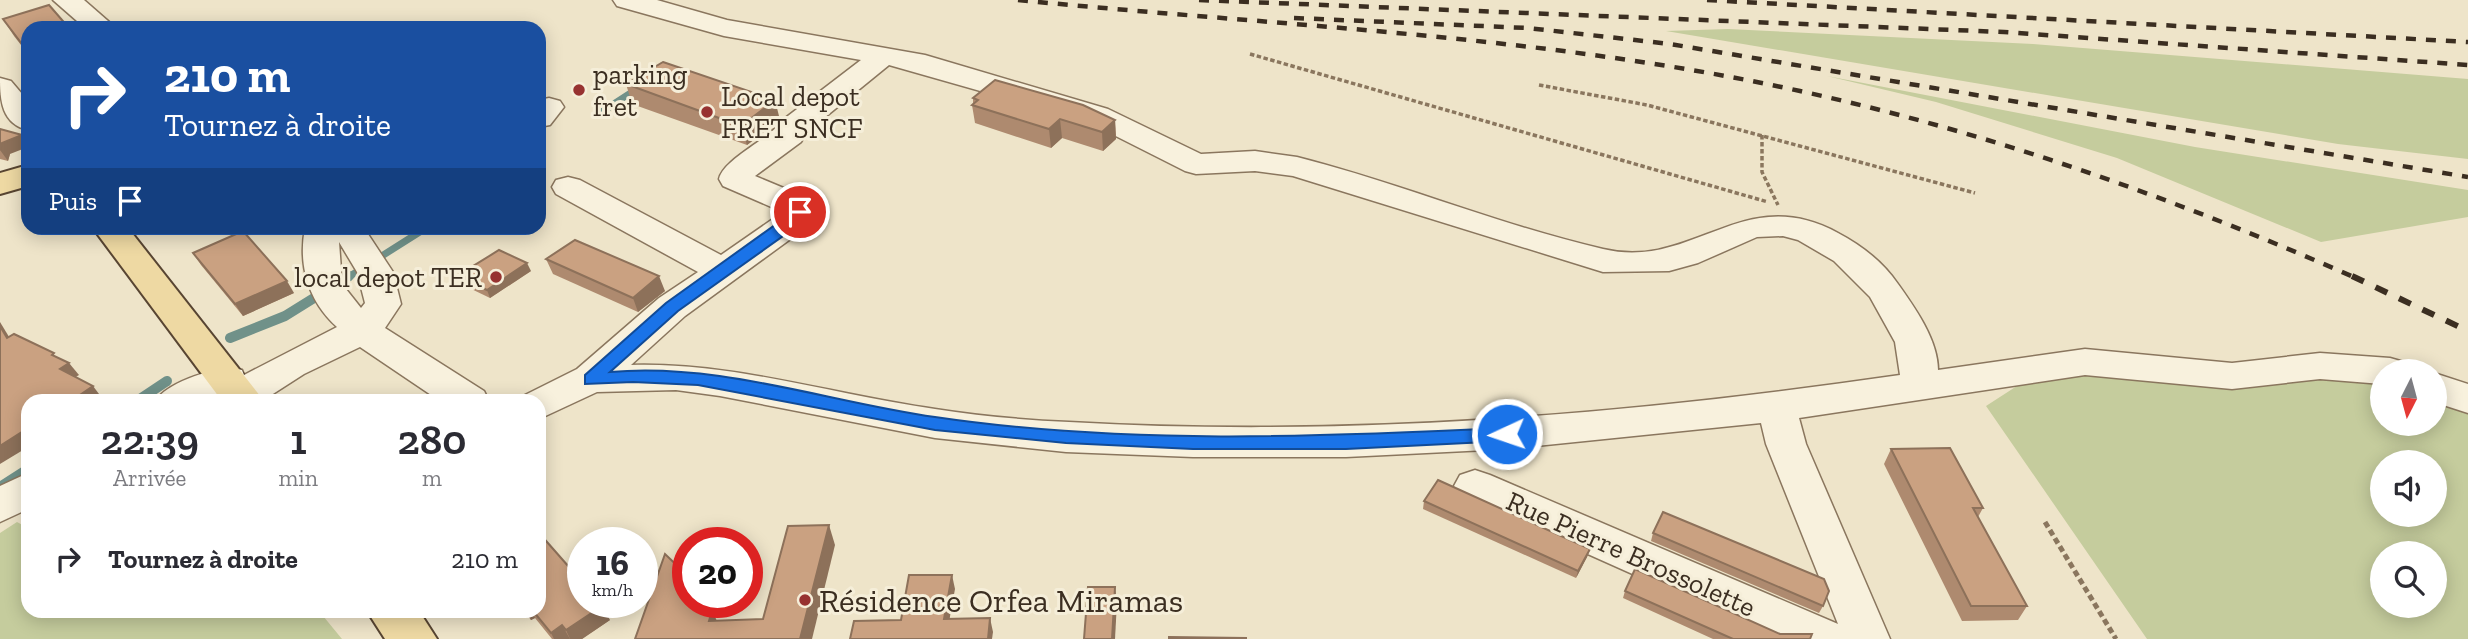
<!DOCTYPE html>
<html lang="fr">
<head>
<meta charset="utf-8">
<style>
	body { margin:0; font-family:"Zilla Slab",serif; background:#f2f2f3; color:#2b2b33; height:100vh; display:flex; flex-direction:column; font-size:26px; white-space:nowrap }
	* { box-sizing:border-box; margin:0 }
	p { font-size:23px; color:#7c7c81 }
	.icon { flex:none; width:38px; height:38px; fill:none; stroke:currentColor; stroke-width:2; stroke-linecap:round; stroke-linejoin:round }
	.map { position:relative; flex:1; overflow:hidden }
	.side { position:absolute; left:21px; top:394px; width:525px; height:224px; display:flex; flex-direction:column; background:#fff; border-radius:21px; box-shadow:0 4px 18px #0003 }
	.side>* { flex:none }
	.banner { position:absolute; left:21px; top:21px; width:525px; height:214px; border-radius:21px; box-shadow:0 4px 18px #0003; background:#1a4fa0; color:#fff; overflow:hidden }
	.needle { width:46px; rotate:186deg }
	.tools { position:absolute; left:2370px; top:359px; display:grid; gap:14px }
	.tools a { display:grid; place-items:center; width:77px; height:77px; border-radius:50%; background:#fff; box-shadow:0 4px 18px #0003; font-size:35px }
	.speed { position:absolute; left:567px; top:527px; display:flex; gap:14px; font-size:35px; font-weight:700; text-align:center }
	.speed>* { display:grid; place-content:center; width:91px; height:91px; border-radius:50%; background:#fff; box-shadow:0 4px 18px #0003; line-height:1 }
	.speed small { font-size:18px; font-weight:400 }
	.speed .limit { border:10px solid #d22; background:#fff; color:#111 }
	.pin { position:absolute; display:grid; place-items:center; width:60px; height:60px; color:#fff; margin:-30px; border:4px solid #fff; border-radius:50%; box-shadow:0 2px 7px #0007 }
	.me { position:absolute; width:77px; margin:-38px; rotate:267deg; stroke-linejoin:round; filter:drop-shadow(0 0 5px #0008) }
	.turn { display:flex; align-items:center; gap:24px; height:147px; padding:0 28px; font-size:32px }
	.turn .icon { width:91px; height:91px; stroke-width:2.5 }
	.turn b { display:block; font-size:49px; line-height:60px }
	.then { display:flex; align-items:center; height:66px; padding:0 28px; background:#0003; gap:14px; font-size:26px }
	.eta { display:flex; justify-content:space-evenly; align-items:center; height:119px; text-align:center }
	.eta b { font-size:42px; font-weight:600; line-height:49px }
	ul { padding:0; list-style:none }
	li { display:flex; align-items:center; gap:21px; height:91px; padding:0 28px }
	li div { flex:1 }
	li b { display:block; font-size:26px }
	li em { font-style:normal }
	.map>svg:first-child { display:block }
	.green { fill:#c5cc9d; fill-rule:evenodd }
	.lines { fill:none; stroke-linecap:round; stroke-linejoin:round }
	.stream-far1 { stroke:#709189; stroke-width:7 }
	.stream { stroke:#709189; stroke-width:10 }
	.minor-casing { stroke:#8a765e; stroke-width:3 }
	.major-casing { stroke:#584532; stroke-width:4 }
	.path-far1 { stroke:#8a765e; stroke-width:3.5; stroke-dasharray:4.5 2.5; stroke-linecap:butt }
	.path { stroke:#8a765e; stroke-width:5; stroke-dasharray:6 3.5; stroke-linecap:butt }
	.minor { fill:#f8f1dd; fill-rule:evenodd }
	.major { fill:#eed9a3; fill-rule:evenodd }
	.rail-far1 { stroke:#3b2e21; stroke-width:4.5; stroke-dasharray:10 10; stroke-linecap:butt }
	.rail { stroke:#3b2e21; stroke-width:6; stroke-dasharray:13 13; stroke-linecap:butt }
	.wall { fill:#ae8a6f }
	.shaded-wall { fill:#8d715a }
	.building { fill:#caa181; stroke:#8d715a; stroke-width:2 }
	.route { fill:#1a73e8; stroke:#114b97; stroke-width:2 }
	.poi-dot { fill:#973230; stroke:#f5eed9; stroke-width:2.5 }
	.labels { text-anchor:middle; dominant-baseline:central; stroke-width:6; stroke-linejoin:round; paint-order:stroke }
	.poi-label { font-size:28px; fill:#3b2e21; stroke:#f5eed9; text-anchor:start }
	.street-label { font-size:28px; fill:#3b2e21; stroke:#f5eed9 }
	.near-poi-label { font-size:33px; fill:#3b2e21; stroke:#f5eed9; text-anchor:start }
</style>
</head>
<body>
<div class="map">
<svg width="2468" height="639" viewBox="0 0 2468 639">
	<rect width="100%" height="100%" fill="#eee4c9"/>
	<g class="green">
		<path d="M1728,29L2033,44L2468,79V159L2338,144L1666,31Z"/>
		<path d="M1827,76L2195,147L2468,190V217L2321,242L2117,158L1936,102Z"/>
		<path d="M2111,372L2285,384L2329,373L2382,375V424H2434V387L2468,402V639H2147L1986,406L2034,375ZM2382,462H2434V514H2382ZM2382,553H2434V606H2382Z"/>
		<path d="M17,522L28,528V611H319L342,639H0V533Z"/>
	</g>
	<g class="lines">
		<g class="stream-far1">
			<path d="M603,111L637,89"/>
			<path d="M347,278L426,228"/>
		</g>
		<g class="stream">
			<path d="M334,286L349,276"/>
			<path d="M230,338L285,316L322,293"/>
			<path d="M137,401L167,381"/>
			<path d="M0,487L28,469"/>
		</g>
		<defs>
			<g id="minor">
				<path d="M53,0H84L116,28H85Z"/>
				<path d="M613,0H657L727,20L925,55L1108,109L1201,154L1255,151L1297,157C1400,183 1499,225 1603,249C1693,271 1743,181 1838,233C1861,245 1883,262 1898,284C1915,308 1938,340 1938,370L2085,349L2232,363L2320,353L2390,358L2404,362L2409,371H2382V384L2320,379L2232,389L2085,375L1799,418L1806,444L1890,639H1778L1460,497L1454,486L1460,475L1475,470L1490,475L1838,624L1766,444L1761,423L1507,449L1346,457H1193L1066,452L935,438L720,396L676,390L597,392L539,419V401H522L525,395L577,369L659,298L698,272L556,194L552,187L556,180L568,177L580,180L721,255L783,212L723,186L719,179C723,159 770,139 784,119L861,60L724,36L617,6ZM889,65L1086,121L1185,171L1196,174L1255,171L1293,176L1603,272L1669,271L1698,263L1757,237L1783,236L1798,240L1834,261L1870,297L1895,342L1900,375C1624,415 1347,438 1069,422C1024,420 979,416 935,409C833,395 735,362 631,365L685,316L807,227L817,212L810,199L755,176L801,142L808,131Z"/>
				<path d="M0,78L11,81L28,101V130C2,124 0,101 0,78Z"/>
				<path d="M549,98L560,101L564,107L550,125L539,127V100Z"/>
				<path d="M305,228H364L393,272L401,304L385,328L484,391L489,401H440L360,347L304,374L262,401H224L222,397L214,401H156C166,382 221,364 242,370L244,375L337,327C308,301 298,265 305,228ZM339,242L357,272L365,303L361,308L342,284Z"/>
				<path d="M2434,373L2468,384V413L2434,402Z"/>
				<path d="M28,473V509L0,522V486Z"/>
			</g>
			<g id="major">
				<path d="M28,165V186L0,194V173Z"/>
				<path d="M93,228H128L264,401H222Z"/>
				<path d="M367,611H419L437,639H385Z"/>
			</g>
		</defs>
		<use href="#minor" class="minor-casing"/>
		<use href="#major" class="major-casing"/>
		<g class="path-far1">
			<path d="M1250,54L1768,202"/>
			<path d="M1539,85L1647,105L1975,193"/>
			<path d="M1762,135V172L1778,205"/>
		</g>
		<path class="path" d="M2045,522L2116,639"/>
		<use href="#minor" class="minor"/>
		<use href="#major" class="major"/>
		<g class="rail-far1">
			<path d="M1018,0C1278,26 1544,35 1800,91C1992,133 2176,199 2356,278"/>
			<path d="M1199,0L2004,32L2468,65"/>
			<path d="M1707,0L2468,42"/>
			<path d="M1294,18L1528,28L1670,44L2468,177"/>
		</g>
		<path class="rail" d="M2352,276L2468,331"/>
	</g>
	<g class="wall">
		<path d="M3,19L28,28V54L14,36Z"/>
		<path d="M626,84L780,120L747,145L632,104Z"/>
		<path d="M973,98L1115,120L1116,139L1103,151L1062,138L1051,148L975,123L972,105L973,103Z"/>
		<path d="M0,129L10,154L8,161L0,159Z"/>
		<path d="M193,253L294,293L243,316L201,265Z"/>
		<path d="M546,259L665,291L638,312L553,274Z"/>
		<path d="M531,271L490,298L461,284L457,276Z"/>
		<path d="M1891,449L1983,508L1978,517L2027,606L2018,620L1962,621L1884,464Z"/>
		<path d="M1424,501L1590,549L1587,557L1576,578L1423,509Z"/>
		<path d="M1653,533L1823,606L1819,613L1651,541Z"/>
		<path d="M1625,591L1780,634L1810,639H1713L1623,598Z"/>
		<path d="M524,611H539L610,620L582,639H552L535,618L531,620Z"/>
	</g>
	<g class="shaded-wall">
		<path d="M775,100L780,120L747,145L741,126Z"/>
		<path d="M1060,119L1062,138L1051,148L1049,129Z"/>
		<path d="M1115,120L1116,139L1103,151L1102,132Z"/>
		<path d="M22,135L28,144V147L10,154L8,161L0,150L2,143Z"/>
		<path d="M527,263L531,271L490,298L487,290Z"/>
		<path d="M659,276L665,291L638,312L633,298Z"/>
		<path d="M287,281L294,293L243,316L235,304Z"/>
		<path d="M0,322L17,350L7,338L0,326Z"/>
		<path d="M69,363L79,375L69,381L60,369Z"/>
		<path d="M93,386L102,398L99,401H71Z"/>
		<path d="M28,428V447L0,464V446Z"/>
		<path d="M829,525L835,545L812,639H800Z"/>
		<path d="M1590,549L1587,557L1576,578L1578,571Z"/>
		<path d="M952,575L955,589L947,633L944,619Z"/>
		<path d="M1115,587L1117,602L1115,639H1112Z"/>
		<path d="M704,602H709L721,631H710L701,611Z"/>
		<path d="M602,606L610,620L582,639H570L566,630Z"/>
		<path d="M526,611H531L535,618L531,620Z"/>
		<path d="M990,618L993,632L992,639H988Z"/>
		<path d="M562,625L570,639H554L551,633Z"/>
	</g>
	<g class="building">
		<path d="M49,5L69,28H28V52L3,19Z"/>
		<path d="M663,62L775,100L741,126L626,84Z"/>
		<path d="M995,80L1083,105L1115,120L1102,132L1060,119L1049,129L972,105L978,100L973,98Z"/>
		<path d="M0,129L22,135L2,143L0,150Z"/>
		<path d="M243,231L287,281L235,304L193,253Z"/>
		<path d="M575,240L659,276L633,298L546,259Z"/>
		<path d="M499,250L527,263L487,290L457,276Z"/>
		<path d="M0,326L7,338L14,334L54,353L52,355L69,363L60,369L93,386L71,401H28V428L0,446Z"/>
		<path d="M1950,448L1983,508H1973L2027,606H1971L1891,449Z"/>
		<path d="M1438,480L1590,549L1578,571L1424,501Z"/>
		<path d="M1663,512L1824,579L1829,591L1823,606L1653,533Z"/>
		<path d="M829,525L800,639H635L665,554L688,576V602H704L701,611H712L709,621L763,619L788,526Z"/>
		<path d="M540,534L583,583V602H599L602,606L566,630L562,625L551,633L533,611H539V535Z"/>
		<path d="M1635,569L1780,634H1812L1810,639H1733L1625,591Z"/>
		<path d="M909,575H952L944,619L990,618L988,639H850L854,621L901,620Z"/>
		<path d="M1088,587H1115L1112,639H1084Z"/>
		<path d="M1169,637L1246,638V639H1169Z"/>
	</g>
	<path class="route" d="M800,207L808,212L800,224L678,311L610,372C719,362 828,402 935,417C1124,445 1317,437 1507,428L1515,434L1507,441L1346,449H1193L1066,443L935,430L698,385L633,382L585,384V375L666,303Z"/>
	<g class="poi-dot">
		<circle cx="579" cy="90" r="7"/>
		<circle cx="707" cy="112" r="7"/>
		<circle cx="496" cy="277" r="7"/>
		<circle cx="805" cy="600" r="7"/>
	</g>
	<g class="labels">
		<g class="poi-label">
			<text x="593" y="74">parking<tspan x="593" dy="32">fret</tspan></text>
			<text x="721" y="96">Local depot<tspan x="721" dy="32">FRET SNCF</tspan></text>
			<text x="482" y="277" text-anchor="end">local depot TER</text>
		</g>
		<g class="street-label">
			<text transform="translate(1631 554) rotate(24)">Rue Pierre Brossolette</text>
		</g>
		<g class="near-poi-label">
			<text x="819" y="600">Résidence Orfea Miramas</text>
		</g>
	</g>
</svg>
<div class="tools">
<a><svg class="needle" viewBox="-14 -14 28 28"><path d="M0-13l5 13h-10z" fill="#e53935"/><path d="M0 13l5-13h-10z" fill="#7c7c81"/></svg></a>
<a><svg class="icon" aria-label="sound" viewBox="0 0 24 24"><path d="M4 9h4l5-4v14l-5-4H4zM17 9q2 3 0 6"/></svg></a>
<a><svg class="icon" aria-label="search" viewBox="0 0 24 24"><circle cx="10" cy="10" r="6"/><path d="M15 15l6 6"/></svg></a>
</div>
<div class="speed"><div>16<small>km/h</small></div><div class="limit">20</div></div>
<div class="pin" style="left:800px;top:212px;background:#d93025"><svg class="icon" aria-label="arrive" viewBox="0 0 24 24"><path d="M6 21V4h12l-3 4 3 4H6"/></svg></div>
<svg class="me" style="left:1507px;top:434px" viewBox="-20 -20 40 40"><circle r="17" fill="#1a73e8" stroke="#fff" stroke-width="3"/><path d="M0-11L8 9 0 5-8 9z" fill="#fff"/></svg>
<div class="banner">
<div class="turn"><svg class="icon" aria-label="right" viewBox="0 0 24 24"><path d="M7 20v-9h11M14 6l5 5-5 5"/></svg><div><b>210 m</b>Tournez à droite</div></div>
<div class="then">Puis<svg class="icon" aria-label="arrive" viewBox="0 0 24 24"><path d="M6 21V4h12l-3 4 3 4H6"/></svg></div>
</div>
<section class="side">
<div class="eta">
<div><b>22:39</b><p>Arrivée</p></div>
<div><b>1</b><p>min</p></div>
<div><b>280</b><p>m</p></div>
</div>
<ul>
<li><svg class="icon" aria-label="right" viewBox="0 0 24 24"><path d="M7 20v-9h11M14 6l5 5-5 5"/></svg><div><b>Tournez à droite</b></div><em>210 m</em></li>
</ul>
</section>
</div>
</body>
</html>
